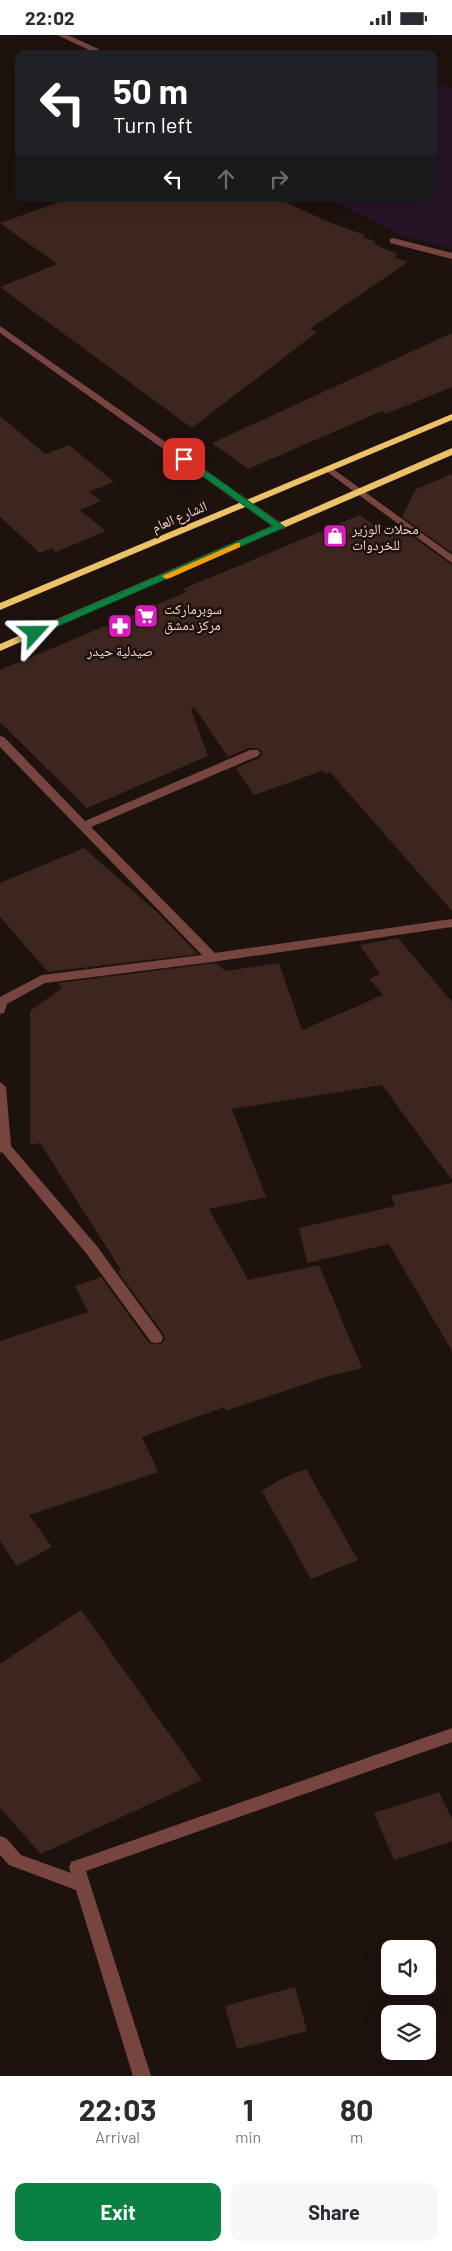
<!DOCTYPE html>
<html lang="en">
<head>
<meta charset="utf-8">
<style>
	body { margin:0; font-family:Barlow,"Noto Naskh Arabic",sans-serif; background:#f7f7f7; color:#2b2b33; height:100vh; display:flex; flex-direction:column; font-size:19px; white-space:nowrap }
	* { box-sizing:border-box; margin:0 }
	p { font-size:16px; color:#7c7c81 }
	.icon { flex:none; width:28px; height:28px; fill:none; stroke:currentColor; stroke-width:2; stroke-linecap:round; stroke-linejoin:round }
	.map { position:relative; height:2041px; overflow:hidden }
	.side { display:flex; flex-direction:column; background:#fff; flex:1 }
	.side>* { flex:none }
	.hud { position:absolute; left:15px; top:15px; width:422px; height:152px; border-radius:10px; box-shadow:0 5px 20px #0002; background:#202124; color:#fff; overflow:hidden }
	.fabs { position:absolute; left:381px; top:1905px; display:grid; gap:10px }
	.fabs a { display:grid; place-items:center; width:55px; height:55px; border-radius:10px; background:#fff; box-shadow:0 5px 20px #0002; font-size:25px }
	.pin { position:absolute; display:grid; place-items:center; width:42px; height:42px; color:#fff; margin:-21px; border-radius:10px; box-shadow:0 2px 8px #0006 }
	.me { position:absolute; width:55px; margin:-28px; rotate:66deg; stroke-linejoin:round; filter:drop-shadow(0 0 4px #0008) }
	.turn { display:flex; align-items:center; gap:18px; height:105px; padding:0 15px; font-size:22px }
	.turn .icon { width:65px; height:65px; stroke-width:2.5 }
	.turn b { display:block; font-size:35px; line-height:42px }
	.lanes { display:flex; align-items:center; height:48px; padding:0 15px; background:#0003; justify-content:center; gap:25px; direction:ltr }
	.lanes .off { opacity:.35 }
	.eta { display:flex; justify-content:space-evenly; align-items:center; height:85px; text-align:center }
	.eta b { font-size:30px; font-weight:700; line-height:35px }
	.cta { display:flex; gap:10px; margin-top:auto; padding:10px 15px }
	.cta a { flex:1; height:58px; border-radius:10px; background:#0b8043; color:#fff; font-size:20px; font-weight:700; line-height:58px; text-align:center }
	.cta a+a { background:#f7f7f7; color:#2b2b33 }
	.status { display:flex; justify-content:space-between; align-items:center; height:35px; padding:0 25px; background:#fff; direction:ltr }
	.status svg { height:14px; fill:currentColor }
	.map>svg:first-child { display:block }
	.green { fill:#271326 }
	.building { fill:#3c261d }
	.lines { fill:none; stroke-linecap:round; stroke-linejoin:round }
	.minor { fill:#774540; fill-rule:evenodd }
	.major { fill:#ebc267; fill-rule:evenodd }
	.route { fill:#0b8043; stroke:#07532c }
	.slow { fill:#f59e0b }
	.labels { text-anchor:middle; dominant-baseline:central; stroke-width:5; stroke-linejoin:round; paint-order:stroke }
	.street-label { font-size:14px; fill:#f9d9d2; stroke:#1e120f }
	.poi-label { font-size:14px; fill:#f9d9d2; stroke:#1e120f; text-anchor:start }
</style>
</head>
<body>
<div class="status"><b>22:02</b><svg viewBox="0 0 49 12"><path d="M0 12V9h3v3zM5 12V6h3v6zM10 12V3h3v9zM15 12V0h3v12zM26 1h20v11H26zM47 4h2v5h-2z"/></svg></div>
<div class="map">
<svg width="452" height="2041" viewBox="0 0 452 2041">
	<rect width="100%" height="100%" fill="#1e120f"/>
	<path class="green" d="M434,49L452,52V213L406,202L328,164H434Z"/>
	<g class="building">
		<path d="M68,164H278L331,188L365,200L362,202L376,207L374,209L397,219L394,222L408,227L310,294L317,297L192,393L0,252L57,229L0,188Z"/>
		<path d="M452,298V352L386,379L382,376L248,434L212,408Z"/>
		<path d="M0,381L45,419L69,410L114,447L89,457L101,466L80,475L106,496L56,517L52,513L40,518L0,482Z"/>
		<path d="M452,439V518L402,482L416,454Z"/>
		<path d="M360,480L391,503L398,491L452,530V876L330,737L325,739L322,736L254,760L236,733L259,723L262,719L260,714L249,713L228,722L194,672L191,674L208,721L87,773L0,687V635L187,557L183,554Z"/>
		<path d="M84,813L158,878L198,919L48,937L0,882V848Z"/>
		<path d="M398,903L452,967V1145L382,1050L232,1074L266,1162L209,1174L248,1245L319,1230L362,1333L326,1342L226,1376L224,1372L142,1402L158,1437L29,1480L52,1512L17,1531L0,1506V1306L88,1277L75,1251L101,1242L149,1308L161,1309L165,1304L163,1298L118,1237L121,1235L40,1108L30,1110V976L62,953L58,948L216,928L225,936L279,928L302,995L383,960L369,944L380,939L360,910Z"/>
		<path d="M452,1148V1316L389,1209L307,1228L299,1193L395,1171L391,1161Z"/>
		<path d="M306,1434L358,1525L311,1544L262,1456L281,1444Z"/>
		<path d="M81,1575L202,1745L41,1819L0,1773V1629Z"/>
		<path d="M439,1757L452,1784V1806L394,1825L374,1778Z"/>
		<path d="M295,1952L307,1996L237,2014L225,1971Z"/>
	</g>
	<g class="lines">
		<g class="minor">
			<path d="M57,0H68L109,19H98Z"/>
			<path d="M393,203L452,218V224L390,208V204Z"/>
			<path d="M0,291L284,490V494H276L0,298Z"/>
			<path d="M329,431L452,520V528L326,436V432Z"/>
			<path d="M0,701L4,702L85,786L250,715H258L260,718L258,721L91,792L215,918L452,884V892L212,927L45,948L7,969L4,978L0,979V962L42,940L202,920L0,712Z"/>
			<path d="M0,1047L6,1052L11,1111L96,1210L161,1299L163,1303L161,1307L156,1308L151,1307L86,1218L2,1117L0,1118Z"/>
			<path d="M452,1693V1707L86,1836L151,2041H133L76,1855L9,1830L0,1820V1801L6,1803L21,1820L71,1838L69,1832L71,1827L77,1825Z"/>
		</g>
		<g class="major">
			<path d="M452,379V385L0,575V568Z"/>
			<path d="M452,413V420L0,616V609Z"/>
		</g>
	</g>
	<path class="route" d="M181,422H187L285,492L38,600H32V596L273,491L181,426Z"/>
	<path class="slow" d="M237,508H240V512L170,543L166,544L162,541Z"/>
	<defs>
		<symbol id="shop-square" viewBox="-11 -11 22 22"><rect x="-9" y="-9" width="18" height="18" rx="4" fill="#d91dba" stroke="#1e120f"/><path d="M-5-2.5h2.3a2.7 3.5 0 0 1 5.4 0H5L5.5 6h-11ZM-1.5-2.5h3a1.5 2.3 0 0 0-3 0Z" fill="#fff"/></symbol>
		<symbol id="supermarket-square" viewBox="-11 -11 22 22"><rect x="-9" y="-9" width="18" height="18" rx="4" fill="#d91dba" stroke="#1e120f"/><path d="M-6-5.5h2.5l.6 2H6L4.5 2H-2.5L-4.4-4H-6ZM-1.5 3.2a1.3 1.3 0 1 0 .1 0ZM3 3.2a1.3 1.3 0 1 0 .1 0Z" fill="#fff"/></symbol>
		<symbol id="pharmacy-square" viewBox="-11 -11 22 22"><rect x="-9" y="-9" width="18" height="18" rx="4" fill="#d91dba" stroke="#1e120f"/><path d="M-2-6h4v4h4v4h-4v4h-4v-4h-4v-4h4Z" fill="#fff"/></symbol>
	</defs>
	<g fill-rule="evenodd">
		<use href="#shop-square" x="321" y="487" width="28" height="28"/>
		<use href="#supermarket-square" x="132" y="567" width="28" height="28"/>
		<use href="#pharmacy-square" x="106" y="577" width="28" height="28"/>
	</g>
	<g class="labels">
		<g class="street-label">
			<text transform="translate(179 481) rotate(-23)">الشارع العام</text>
		</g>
		<g class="poi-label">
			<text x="352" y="493">محلات الوزير<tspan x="352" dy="16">للخردوات</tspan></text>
			<text x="164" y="573">سوبرماركت<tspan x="164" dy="16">مركز دمشق</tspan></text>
			<text x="120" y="615" text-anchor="middle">صيدلية حيدر</text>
		</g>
	</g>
</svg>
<div class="fabs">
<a><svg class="icon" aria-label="sound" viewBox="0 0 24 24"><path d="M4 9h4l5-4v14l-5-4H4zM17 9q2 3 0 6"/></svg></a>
<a><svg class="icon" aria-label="layers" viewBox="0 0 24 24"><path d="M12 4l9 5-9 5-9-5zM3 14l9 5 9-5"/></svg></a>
</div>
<div class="pin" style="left:184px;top:424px;background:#d93025"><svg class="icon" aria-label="arrive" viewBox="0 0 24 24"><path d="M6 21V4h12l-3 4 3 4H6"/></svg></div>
<svg class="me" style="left:35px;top:598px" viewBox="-20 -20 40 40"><path d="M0-17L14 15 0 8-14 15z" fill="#0b8043" stroke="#fff" stroke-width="4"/></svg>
<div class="hud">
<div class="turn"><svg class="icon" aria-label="left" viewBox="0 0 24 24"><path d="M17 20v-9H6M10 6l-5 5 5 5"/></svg><div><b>50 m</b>Turn left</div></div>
<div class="lanes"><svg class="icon" aria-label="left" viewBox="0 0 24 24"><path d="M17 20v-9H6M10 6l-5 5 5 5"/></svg><svg class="icon off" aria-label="ahead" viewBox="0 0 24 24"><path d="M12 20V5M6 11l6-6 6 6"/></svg><svg class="icon off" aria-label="right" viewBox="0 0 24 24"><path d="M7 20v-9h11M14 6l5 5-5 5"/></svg></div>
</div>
</div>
<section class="side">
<div class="eta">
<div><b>22:03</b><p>Arrival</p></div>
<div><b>1</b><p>min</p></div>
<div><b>80</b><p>m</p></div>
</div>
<div class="cta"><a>Exit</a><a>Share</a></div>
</section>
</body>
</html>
